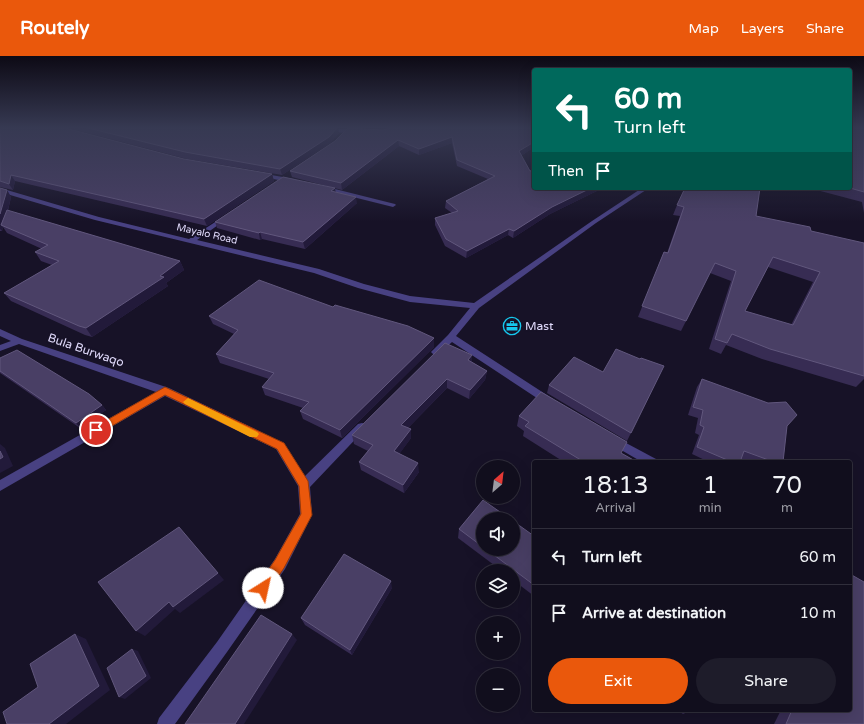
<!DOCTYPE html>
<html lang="en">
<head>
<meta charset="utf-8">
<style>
	body { margin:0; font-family:"Varela Round",sans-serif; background:#1e1c2a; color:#f1f3f6; height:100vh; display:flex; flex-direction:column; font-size:15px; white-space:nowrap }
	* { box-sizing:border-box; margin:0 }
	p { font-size:13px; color:#9c9ca4 }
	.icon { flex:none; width:22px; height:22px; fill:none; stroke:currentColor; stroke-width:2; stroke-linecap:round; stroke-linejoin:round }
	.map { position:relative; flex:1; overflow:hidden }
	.drawer { position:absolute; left:532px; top:404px; width:320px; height:252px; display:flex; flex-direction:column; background:#110e1d; border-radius:4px; box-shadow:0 4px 16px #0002,0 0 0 1px #302e3b }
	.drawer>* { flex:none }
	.hud { position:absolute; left:532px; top:12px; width:320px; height:122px; border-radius:4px; box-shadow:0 4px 16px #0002,0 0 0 1px #302e3b; background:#00695c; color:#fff; overflow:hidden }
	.needle { width:26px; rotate:28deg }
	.controls { position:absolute; left:476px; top:404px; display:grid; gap:8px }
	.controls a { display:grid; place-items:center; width:44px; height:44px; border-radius:50%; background:#110e1d; box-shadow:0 4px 16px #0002,0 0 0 1px #302e3b; font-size:20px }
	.pin { position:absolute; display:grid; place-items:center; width:34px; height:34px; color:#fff; margin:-17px; border:2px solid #fff; border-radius:50%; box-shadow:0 1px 4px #0007 }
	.me { position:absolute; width:44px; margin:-22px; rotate:35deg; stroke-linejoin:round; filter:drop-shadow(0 0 3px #0008) }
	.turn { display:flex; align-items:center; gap:14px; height:84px; padding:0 16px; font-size:18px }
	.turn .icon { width:52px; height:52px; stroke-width:2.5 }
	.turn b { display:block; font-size:28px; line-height:34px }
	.then { display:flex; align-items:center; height:38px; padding:0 16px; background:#0003; gap:8px; font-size:15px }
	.eta { display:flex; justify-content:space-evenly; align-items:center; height:68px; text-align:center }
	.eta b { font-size:24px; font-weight:600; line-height:28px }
	.primary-button { display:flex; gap:8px; margin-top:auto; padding:8px 16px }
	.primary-button a { flex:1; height:46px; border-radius:24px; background:#ea580c; color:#fff; font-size:16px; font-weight:600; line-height:46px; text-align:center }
	.primary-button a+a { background:#1e1c2a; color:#f1f3f6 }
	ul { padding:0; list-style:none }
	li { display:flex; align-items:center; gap:12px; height:56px; padding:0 16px; border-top:1px solid #302e3b }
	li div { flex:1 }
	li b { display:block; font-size:15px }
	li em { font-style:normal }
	header { display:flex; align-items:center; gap:24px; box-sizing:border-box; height:56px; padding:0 20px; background:#ea580c; color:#fff }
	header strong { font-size:19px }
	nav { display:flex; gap:22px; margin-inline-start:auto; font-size:14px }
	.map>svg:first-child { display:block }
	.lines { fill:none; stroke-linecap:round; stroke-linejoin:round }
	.minor { fill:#484182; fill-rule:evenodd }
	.wall { fill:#372c53; fill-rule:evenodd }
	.shaded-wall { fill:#221a3a }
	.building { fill:#493f65; stroke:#61577d; fill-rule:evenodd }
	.route { fill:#ea580c; stroke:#983908 }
	.slow { fill:#f59e0b }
	.labels { text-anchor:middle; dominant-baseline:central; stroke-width:4; stroke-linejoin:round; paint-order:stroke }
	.far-street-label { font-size:10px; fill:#e1dbfc; stroke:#171227 }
	.poi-label { font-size:12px; fill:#e1dbfc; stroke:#171227; text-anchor:start }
	.street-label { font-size:12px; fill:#e1dbfc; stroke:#171227 }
</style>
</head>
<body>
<header>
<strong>Routely</strong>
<nav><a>Map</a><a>Layers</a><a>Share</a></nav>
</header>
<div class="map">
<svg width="864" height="668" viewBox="0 0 864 668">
	<rect width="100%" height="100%" fill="#171227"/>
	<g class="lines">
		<g class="minor">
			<path d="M323,73H359L362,75L359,77L325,76L323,75Z"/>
			<path d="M260,117L294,123L297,125L294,127L258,120V118Z"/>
			<path d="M323,130L395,148L396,149L393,151L321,133V131Z"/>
			<path d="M0,132L99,161L189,183L226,159L229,161L228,162L197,184L319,213L364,228L410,240L474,247L592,165L642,132H649L596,167L479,252L456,280L553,343L554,346L553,349L549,350L452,286L439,298H433L431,296L448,279L470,252L410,246L358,232L314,217L95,164L0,136Z"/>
			<path d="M0,273L22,283L169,332L284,387L305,420L358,368L362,367L366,368L367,371L310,431L312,459L285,513L227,596L175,668H157L159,662L217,586L275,503L300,458L298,430L276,393L165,340L0,435V424L156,336L19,288L0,295V289L11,285L0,280Z"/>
			<path d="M613,380L656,403L658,406H642L609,387L608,384L609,381Z"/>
		</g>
	</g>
	<g class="wall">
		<path d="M0,72L272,118L274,125L207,170L15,125L13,134L0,131Z"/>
		<path d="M68,72H338L339,77L330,87L282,119L187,103Z"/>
		<path d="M534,72V91L521,100L534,132H603L550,158L513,182L508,179L466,202L445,190L435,169V162L452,157L445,152L446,145L488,123L457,110L452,87L419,99L399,90L342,134L292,121L290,115L382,74Z"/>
		<path d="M864,72V157L862,146L809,132H850Z"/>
		<path d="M0,132L7,134L11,141L8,155L180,205L184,214L166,227L168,230L92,281L85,279L11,245L4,237L52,209L41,205L35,196L42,193L7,177L3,171L2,175H0Z"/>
		<path d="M680,132H760L756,160L811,175L864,320V323L856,331L762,303L726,289L721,298L709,293L731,225L710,217L681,275L638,261L664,196L667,197L680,160L673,159L677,149L684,134L680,133ZM768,211L813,226L791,269L745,255Z"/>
		<path d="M336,136L357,147L305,193L262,183L260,184L217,172L215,166Z"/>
		<path d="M333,251L434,282V291L342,382L303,363L300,355L303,352L265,339L262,331L269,323L220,307L216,298L234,278L213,268L209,260Z"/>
		<path d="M0,302L102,349L106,354L80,372L0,317Z"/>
		<path d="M640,303L664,310L627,385L547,337L549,329L603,316Z"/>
		<path d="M472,306L487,315L485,324L469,343L447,332L408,372L411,382L399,398L419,416L404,437L361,414L359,406L368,395L354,388L352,379Z"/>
		<path d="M702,323L787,370L783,406H748L741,403L740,406H709L692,398L699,379L695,377L698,362L688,359L697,331Z"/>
		<path d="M519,360L621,397L637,406H564L523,380L524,375L517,370Z"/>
		<path d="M483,463V493H513L534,480V540L513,524V515H502L458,482L459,473Z"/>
		<path d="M392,532L352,599L305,569L301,562Z"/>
		<path d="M677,654H692L683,658Z"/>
		<path d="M781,654H850L864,668H774Z"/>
	</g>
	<g class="shaded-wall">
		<path d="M337,72H338L339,77L330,87L282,119L280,113Z"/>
		<path d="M452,81V87L419,99V93Z"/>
		<path d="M398,84L399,90L342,134L341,127Z"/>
		<path d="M534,86V91L518,102L519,95Z"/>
		<path d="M272,118L274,125L207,170L204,163Z"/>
		<path d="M11,119L15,125L13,134L9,128Z"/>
		<path d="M335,132L336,138L331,135Z"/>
		<path d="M591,132H603L550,158L513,182L514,175L552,151Z"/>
		<path d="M7,134L11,141L4,170L1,169L3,171L2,175L0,173V158Z"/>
		<path d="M356,141L357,147L305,193L303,186Z"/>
		<path d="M509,173L508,179L466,202L467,195Z"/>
		<path d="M260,176L262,183L260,184L259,177Z"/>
		<path d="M180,205L184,214L166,227L168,230L92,281L86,272Z"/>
		<path d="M434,282V291L342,382L340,374Z"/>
		<path d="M472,299V308L468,304Z"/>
		<path d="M487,315L485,324L469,343L470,334Z"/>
		<path d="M447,323V332L402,378L401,369Z"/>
		<path d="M102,349L106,354L80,372L76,367Z"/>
		<path d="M411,373V382L395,404L394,395Z"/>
		<path d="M0,388L5,392L13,410L0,417Z"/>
		<path d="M418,407L419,416L404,437L403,429Z"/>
		<path d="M179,471L224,524L180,557L175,553L145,580L136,575Z"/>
		<path d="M391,525L392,532L352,599L350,594Z"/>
		<path d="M75,578L86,583L110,634L66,668H49Z"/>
		<path d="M292,578L297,584L244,668H235Z"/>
		<path d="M132,593L138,595L151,622L125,643L119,641Z"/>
	</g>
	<g class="building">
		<path d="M0,72H65L184,103L272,118L204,163L11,119L9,128L0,125Z"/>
		<path d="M88,72H337L329,81L280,113L185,96Z"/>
		<path d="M348,72L382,74L391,72H534V86L519,95L530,115L534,114V132H591L552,151L514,175L509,173L467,195L446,183L435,162L458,155L446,145L495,120L457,104L452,81L419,93L398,84L341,127L290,115L335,85Z"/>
		<path d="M850,72H864V136L850,132Z"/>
		<path d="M283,121L335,132L331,135L356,141L303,186L260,176L259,177L215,166Z"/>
		<path d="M0,132L7,134L0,158Z"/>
		<path d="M685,132H760L756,160L810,171L811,175L864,187V320L770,293L732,278L727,287L715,283L736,215L715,207L686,265L642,250L664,196L668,197L684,151L677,149ZM773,201L820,216L793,269L745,255Z"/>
		<path d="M7,154L180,205L160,220L164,221L86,272L79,270L4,237L59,205L35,196L48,189L1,169Z"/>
		<path d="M259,224L333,251L335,249L408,270L434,282L340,374L300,355L309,346L262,331L274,317L216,298L238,274L209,260Z"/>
		<path d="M445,287L472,299L468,304L487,315L470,334L447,323L401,369L411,373L394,395L418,407L403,429L359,406L373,389L352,379Z"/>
		<path d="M616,293L640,303L641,302L664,310L631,377L549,329L574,301L603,316Z"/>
		<path d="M17,294L89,338L102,349L76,367L0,315V302Z"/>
		<path d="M702,323L768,347L786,346L797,359L787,370L783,406H774L744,395L740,406H732L697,391L704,371L700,369L703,354L693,351Z"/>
		<path d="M541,336L627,386L621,397L637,406H584L525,370L529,366L519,360Z"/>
		<path d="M0,395L3,401L0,403Z"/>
		<path d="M483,444L510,463H483V491L459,473Z"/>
		<path d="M513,465L534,480V529L486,493H513Z"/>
		<path d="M179,471L218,517L173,551L169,546L136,575L98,526Z"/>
		<path d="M344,498L391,525L350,594L301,562Z"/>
		<path d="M850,518L864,526V668H786L792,654H850Z"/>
		<path d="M261,559L292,578L235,668H185Z"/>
		<path d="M75,578L99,630L49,668H7L3,656L38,631L30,608Z"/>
		<path d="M132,593L146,620L119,641L107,612Z"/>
	</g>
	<linearGradient id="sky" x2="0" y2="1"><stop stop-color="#0d0a15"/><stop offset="0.43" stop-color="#363952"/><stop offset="1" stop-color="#363952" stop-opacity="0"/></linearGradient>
	<rect width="864" height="166" fill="url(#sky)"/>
	<path class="route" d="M165,331L284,387L308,425L312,459L284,512L268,536L263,538L259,536L257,532L259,527L275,504L301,458L299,430L277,393L165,339L100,377H93L91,374L93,372Z"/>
	<path class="slow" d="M188,342L257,376L259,378L257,381H250L185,348L183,346Z"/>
	<defs>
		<symbol id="office-ring" viewBox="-11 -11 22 22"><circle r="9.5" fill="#171227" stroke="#16c7ed" stroke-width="1.5"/><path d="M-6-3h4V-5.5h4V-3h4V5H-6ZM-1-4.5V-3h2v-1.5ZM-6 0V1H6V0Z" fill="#16c7ed"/></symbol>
	</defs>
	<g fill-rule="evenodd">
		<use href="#office-ring" x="502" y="260" width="20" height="20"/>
	</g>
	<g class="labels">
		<g class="far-street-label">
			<text transform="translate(207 178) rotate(13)">Mayalo Road</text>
		</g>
		<g class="poi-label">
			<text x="525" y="270">Mast</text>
		</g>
		<g class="street-label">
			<text transform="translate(86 294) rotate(19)">Bula Burwaqo</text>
		</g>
	</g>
</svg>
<div class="controls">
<a><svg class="needle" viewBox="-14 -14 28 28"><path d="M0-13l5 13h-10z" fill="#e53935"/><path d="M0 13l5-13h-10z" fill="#9c9ca4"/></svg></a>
<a><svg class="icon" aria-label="sound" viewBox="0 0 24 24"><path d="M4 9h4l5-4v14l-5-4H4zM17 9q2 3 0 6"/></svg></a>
<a><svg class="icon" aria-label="layers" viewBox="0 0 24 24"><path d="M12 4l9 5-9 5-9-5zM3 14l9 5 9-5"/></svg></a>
<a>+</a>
<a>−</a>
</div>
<div class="pin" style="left:96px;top:374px;background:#d93025"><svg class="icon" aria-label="arrive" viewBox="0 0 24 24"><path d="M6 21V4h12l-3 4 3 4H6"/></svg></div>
<svg class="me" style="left:263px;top:532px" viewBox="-20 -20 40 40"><circle r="19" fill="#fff"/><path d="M0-13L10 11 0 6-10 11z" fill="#ea580c"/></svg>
<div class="hud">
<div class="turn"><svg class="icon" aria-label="left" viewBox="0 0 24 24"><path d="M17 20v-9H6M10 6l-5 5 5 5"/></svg><div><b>60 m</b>Turn left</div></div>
<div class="then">Then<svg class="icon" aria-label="arrive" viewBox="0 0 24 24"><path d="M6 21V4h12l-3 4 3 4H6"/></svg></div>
</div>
<section class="drawer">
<div class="eta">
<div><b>18:13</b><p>Arrival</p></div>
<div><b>1</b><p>min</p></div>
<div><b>70</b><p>m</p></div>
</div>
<ul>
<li><svg class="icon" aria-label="left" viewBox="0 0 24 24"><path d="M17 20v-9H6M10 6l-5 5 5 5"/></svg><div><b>Turn left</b></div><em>60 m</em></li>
<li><svg class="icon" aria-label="arrive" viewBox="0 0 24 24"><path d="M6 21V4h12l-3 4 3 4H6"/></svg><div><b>Arrive at destination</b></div><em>10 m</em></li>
</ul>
<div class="primary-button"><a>Exit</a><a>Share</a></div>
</section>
</div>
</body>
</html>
